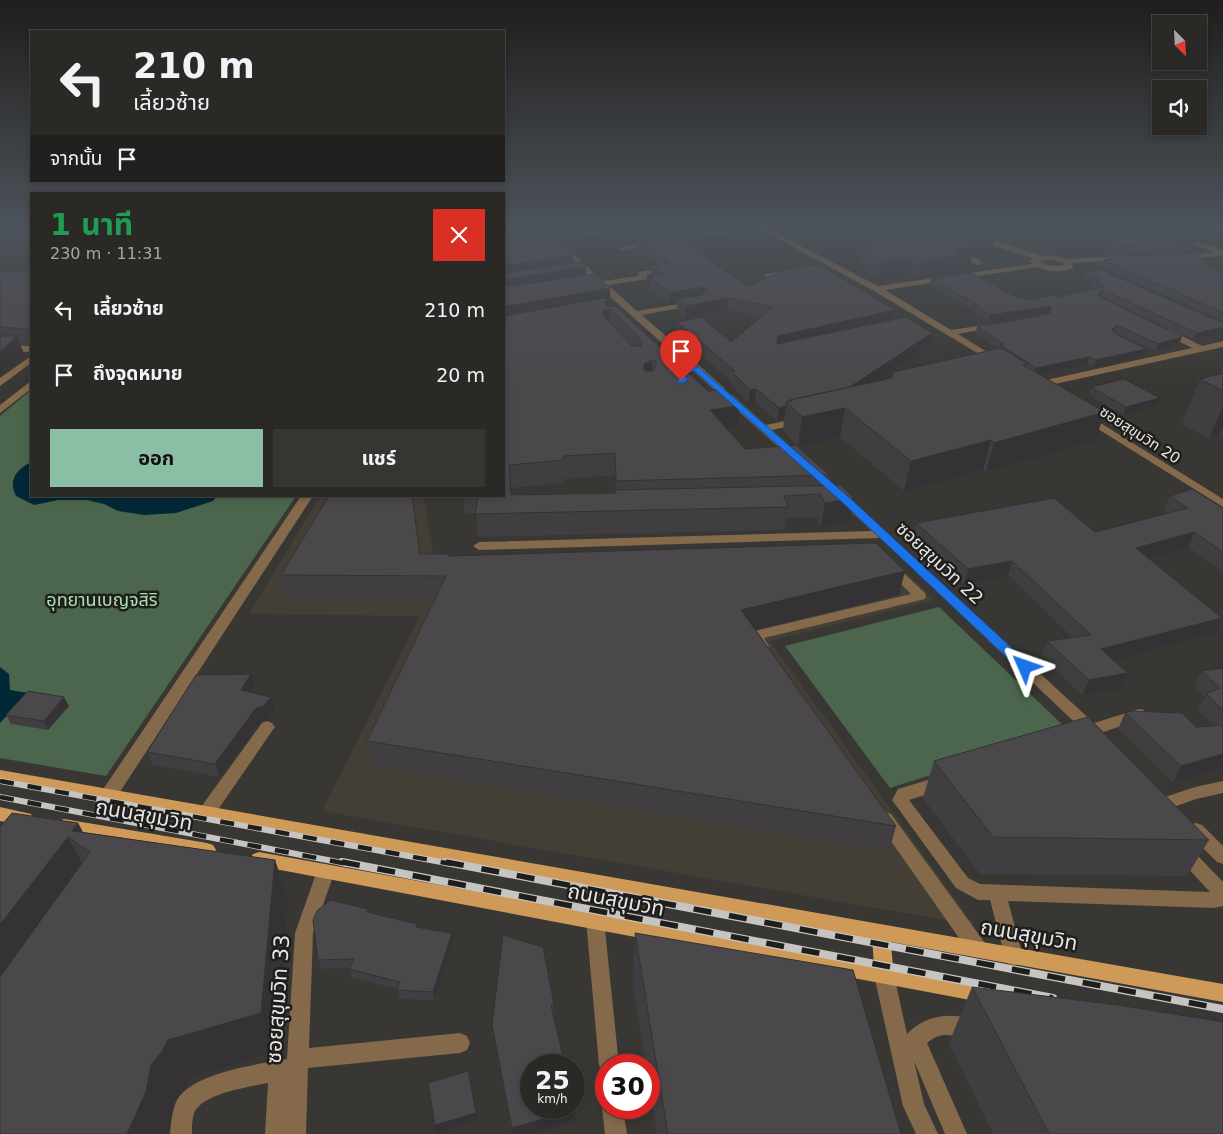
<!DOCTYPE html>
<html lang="th">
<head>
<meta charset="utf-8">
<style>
	body { margin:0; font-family:"DejaVu Sans","Noto Sans Thai",sans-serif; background:#363532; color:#f1f3f6; height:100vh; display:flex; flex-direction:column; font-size:19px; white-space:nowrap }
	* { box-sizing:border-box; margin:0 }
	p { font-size:16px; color:#a5a6a7 }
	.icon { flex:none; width:28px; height:28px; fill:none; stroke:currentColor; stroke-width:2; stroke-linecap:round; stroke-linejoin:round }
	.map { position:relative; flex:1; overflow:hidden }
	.panel { position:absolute; left:30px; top:192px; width:475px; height:305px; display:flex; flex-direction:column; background:#2a2926; border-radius:0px; box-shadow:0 2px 8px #0003,0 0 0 1px #464543 }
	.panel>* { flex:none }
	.top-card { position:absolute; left:30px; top:30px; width:475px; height:152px; border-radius:0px; box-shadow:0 2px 8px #0003,0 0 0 1px #464543; background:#2a2926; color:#f1f3f6; overflow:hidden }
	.needle { width:32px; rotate:156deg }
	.controls { position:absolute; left:1152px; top:15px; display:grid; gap:10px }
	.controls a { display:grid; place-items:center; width:55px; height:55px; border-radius:0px; background:#2a2926; box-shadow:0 2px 8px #0003,0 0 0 1px #464543; font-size:25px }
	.speed { position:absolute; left:520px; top:1054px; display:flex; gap:10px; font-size:25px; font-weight:700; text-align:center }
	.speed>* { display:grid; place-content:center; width:65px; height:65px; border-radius:50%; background:#2a2926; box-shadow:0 2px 8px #0003,0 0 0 1px #464543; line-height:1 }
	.speed small { font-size:12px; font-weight:400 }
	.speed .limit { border:8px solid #d22; background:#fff; color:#111 }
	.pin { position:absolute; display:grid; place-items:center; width:42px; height:42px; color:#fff; margin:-51px -21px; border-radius:50% 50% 50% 0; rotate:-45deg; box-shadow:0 0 5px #0007 }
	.pin .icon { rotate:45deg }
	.me { position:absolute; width:55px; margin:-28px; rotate:313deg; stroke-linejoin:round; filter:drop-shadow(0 0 4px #0008) }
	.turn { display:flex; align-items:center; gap:18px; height:105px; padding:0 20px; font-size:22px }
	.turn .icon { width:65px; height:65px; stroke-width:2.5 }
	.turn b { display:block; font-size:35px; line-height:42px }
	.then { display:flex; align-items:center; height:48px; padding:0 20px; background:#0003; gap:10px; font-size:19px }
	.round { display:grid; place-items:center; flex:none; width:52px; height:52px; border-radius:0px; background:#363532 }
	.overview { display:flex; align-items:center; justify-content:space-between; height:85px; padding:0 20px }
	h1 { font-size:30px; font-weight:700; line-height:38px; color:#1e9e55 }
	.cta { display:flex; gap:10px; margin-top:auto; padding:10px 20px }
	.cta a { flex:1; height:58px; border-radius:0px; background:#8abfa5; color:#111; font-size:20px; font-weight:700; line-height:58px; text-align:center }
	.cta a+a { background:#363532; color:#f1f3f6 }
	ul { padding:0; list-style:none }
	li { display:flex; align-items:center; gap:15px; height:65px; padding:0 20px }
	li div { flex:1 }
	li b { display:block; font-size:19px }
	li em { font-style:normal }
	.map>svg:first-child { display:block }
	.built { fill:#433f36 }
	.green { fill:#4c664d }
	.water { fill:#002836 }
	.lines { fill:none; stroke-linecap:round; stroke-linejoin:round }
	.minor { fill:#84694b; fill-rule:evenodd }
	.major { fill:#cf9958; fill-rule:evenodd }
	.rail-far1-casing { stroke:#c6c5c2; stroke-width:6 }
	.rail-casing { stroke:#c6c5c2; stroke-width:8 }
	.rail-far1 { stroke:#1f1e1c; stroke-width:4.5; stroke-dasharray:14; stroke-linecap:butt }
	.rail { stroke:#1f1e1c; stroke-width:5.5; stroke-dasharray:18; stroke-linecap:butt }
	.wall { fill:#403e40; fill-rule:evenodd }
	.shaded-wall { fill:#343234 }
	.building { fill:#4b484b; stroke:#343234; fill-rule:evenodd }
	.route { fill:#1a73e8; stroke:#114b97 }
	.labels { text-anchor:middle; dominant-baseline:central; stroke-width:5; stroke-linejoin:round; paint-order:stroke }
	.far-street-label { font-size:15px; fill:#e7e6e4; stroke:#1f1e1c }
	.street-label { font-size:18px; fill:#e7e6e4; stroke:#1f1e1c }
	.park-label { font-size:18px; fill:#a9e2ad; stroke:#1f1e1c }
	.near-street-label { font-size:21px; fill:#e7e6e4; stroke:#1f1e1c }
</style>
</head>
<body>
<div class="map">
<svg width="1223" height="1134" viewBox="0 0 1223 1134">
	<rect width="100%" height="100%" fill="#383733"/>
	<path class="built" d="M320,496H424L436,571L888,555L935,600L770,641L974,925L322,811L420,616L249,614Z"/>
	<g class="green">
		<path d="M31,390V496H296L106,776L0,758V416Z"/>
		<path d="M939,607L1069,731L890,788L785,646Z"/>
	</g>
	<g class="water">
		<path d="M31,462V496H217L213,501L176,513L144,515L118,511L104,504L87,500H58L34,505L16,496C8,480 16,470 31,462Z"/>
		<path d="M0,667L9,674L10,690L28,693L0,723Z"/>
	</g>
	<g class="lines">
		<g class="minor">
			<path d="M753,225H761L878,286L1032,264L1030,261L1033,258L997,247L949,226L948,225H956L1003,243L1042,256L1051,255L1066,259L1126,256L1130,258L1126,260L1072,263L1073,268C1061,273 1050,272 1037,267L885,290L951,330L996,323V327L958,334L997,358L999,360L994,363L874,291ZM1051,259L1063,263L1065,265L1050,266L1038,261Z"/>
			<path d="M1129,225H1139L1159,231L1155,233Z"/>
			<path d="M1175,236L1223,250V256L1180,259L1179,257L1183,255L1216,252L1175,240Z"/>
			<path d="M654,240L658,242L657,244L622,250L618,248Z"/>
			<path d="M559,247H565L603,281L638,276V272L662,268V272L647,275V279L608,285L637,311L697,301V305L642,315L766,425L800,418L804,419V423L772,430L800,455L801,457L800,459H792L559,251Z"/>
			<path d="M953,248H959L984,263L977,265L953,252Z"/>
			<path d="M790,269H793V273L767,277L763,275Z"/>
			<path d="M1168,329L1202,346L1223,341V347L1037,388L1032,385L1037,382L1192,348L1165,334L1164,332Z"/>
			<path d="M0,345L31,346V352L0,351Z"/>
			<path d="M31,356V363L0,386V378Z"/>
			<path d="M31,381V389L0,413V405Z"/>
			<path d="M1086,414L1223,499V507L1082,419L1081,417Z"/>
			<path d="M815,470L819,471L1094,723L1139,709L1144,710L1146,714L1144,718L1092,736L1087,734L880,538L479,550L473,546L479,542L872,531L811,475L810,473Z"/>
			<path d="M301,496H313L114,801L108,802L102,801L100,796L102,791Z"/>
			<path d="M891,564L895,565L925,593L926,596L925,599L764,638L769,646L767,649H757L748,636L750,633L755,631L911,594L885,568Z"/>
			<path d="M267,721L272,723L275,727L272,731L213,817L207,819L201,817L199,812L201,807L262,723Z"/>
			<path d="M1075,737L1089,743L1149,805L1150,802L1195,787L1223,781V793L1196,799L1157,813L1223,882V906L1214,908L1008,901L1023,957L1021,963L1014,966L1007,963L1005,957L990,900H978L956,888L892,800L898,789L1066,738ZM1074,749L1079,751L1210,892L980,884L968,878L909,800Z"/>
			<path d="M885,812L891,814L985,943L987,949L985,955L978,958L971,955L879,824L877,819L879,814Z"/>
			<path d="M1196,823L1202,825L1223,846V864L1217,862L1190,835L1188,830L1190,825Z"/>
			<path d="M326,864L332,866L335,871L313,933L309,1048L460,1033L467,1036L470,1043L467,1050L460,1053L308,1068L306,1134H265L268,1083C249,1087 206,1093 195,1111C192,1117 192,1127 192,1134H170C171,1123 172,1110 177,1100C192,1073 258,1064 287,1059L295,933L317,871L320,866Z"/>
			<path d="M595,912L601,914L604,920L619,1065H606V1074L602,1072L599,1065L586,920L589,914Z"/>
			<path d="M884,966L891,969L894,975L907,1034C927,1013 955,1012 980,1022L983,1029L980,1036C960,1044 947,1025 927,1043L967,1134H945L914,1061L924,1104L938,1134H916L903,1106L874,975L877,969Z"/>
			<path d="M606,1100V1108H623L627,1134H605L602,1108Z"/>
		</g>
		<g class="major">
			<path d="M0,770L1223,984V1002L891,942L893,967L986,985L993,987L996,994L993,1001L986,1003L259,866L253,864L250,859L253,854L259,852L874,964L872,939L0,782Z"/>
			<path d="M0,807L31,814L33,819L31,824L25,826L0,821Z"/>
			<path d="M64,819L207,843L213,845L216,850L213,855L207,857L64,833L58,831L56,826L58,821Z"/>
		</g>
		<defs>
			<g id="rail-far1">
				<path d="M0,781L452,864"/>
				<path d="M0,797L348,864"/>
			</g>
			<g id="rail">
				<path d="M342,862L1053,998"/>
				<path d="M446,862L1223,1009"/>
			</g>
		</defs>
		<use href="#rail-far1" class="rail-far1-casing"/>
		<use href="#rail" class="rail-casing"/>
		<use href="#rail-far1" class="rail-far1"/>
		<use href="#rail" class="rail"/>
	</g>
	<g class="wall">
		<rect x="0" y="225" width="31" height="31"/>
		<path d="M504,225H758V239L694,251L749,287L895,310L894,319L932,333L929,344L874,382L892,378L998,348L975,334L977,327L1049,313L989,322L973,313V310L930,285L931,279L1029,300L1057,297L1096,289L1093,287L1094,283L1083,278L1085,272L1223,323V333L1194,340L1101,296L1100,297L1179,344L1156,351L1115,332H1114L1143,356L1094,368L1087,364L1039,374L1095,441L986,472L983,470L904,491L840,437L798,446L783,431L784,419L777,421L755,402L749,403L731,384V381L676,333L677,322L731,342L761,316L727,309L685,317L677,310V302L669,304L650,288V277H651L650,266L659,264L638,249L639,241L622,244L617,246V249L577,256L564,245V246L573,255L574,263L586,275L610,288V307L664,358L672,366L708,391L739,406L737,428L727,429L745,449L829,475L827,486L854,498L850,521L821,527L816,517L786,518L785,530L478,537L476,513L465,514L463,496H504ZM615,475L616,493L511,495L510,488L564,483V479Z"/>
		<path d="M778,225H818L788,230Z"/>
		<path d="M870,225H1037L1033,239L1012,244L996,238L993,248L973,252L970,264L960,266L958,273L918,278L910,274L879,279L860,267L863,249L867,248L868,243L892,237V236Z"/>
		<path d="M1157,225H1223V230L1221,236L1213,239L1185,230L1184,234L1194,242L1191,251L1112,255L1109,246L1112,236L1156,226Z"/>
		<path d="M1104,260L1202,262L1223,272V321L1102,267Z"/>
		<path d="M0,272H31V345H20L24,354L0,376Z"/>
		<path d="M1223,365V437L1219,436L1209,439L1182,424L1200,379L1220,374Z"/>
		<path d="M1091,387L1157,406L1123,415L1089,395Z"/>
		<path d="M1170,496L1223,508V571L1188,547L1148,558L1222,618L1215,633L1113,660L1121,689L1082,695L1041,656L1047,641L1072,637L1008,575L964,584L913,537L916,523L1095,532L1168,513L1164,510Z"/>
		<path d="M420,554L899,595L756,630L896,826L889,852L372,766L367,741L435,600L288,599L281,575Z"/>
		<path d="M1223,668V768L1173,782L1118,729L1125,713L1196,727L1214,725L1198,710L1205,697L1194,686L1202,671Z"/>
		<path d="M255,688L252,693L275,710L268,720L260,722L220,777L153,765L147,752Z"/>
		<path d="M69,706L48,730L11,724L6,715Z"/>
		<path d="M934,761L1209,840L1187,876L980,874L923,798Z"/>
		<path d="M78,823L83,832L275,860L288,900L277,1051L189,1078L185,1088L174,1103L169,1129L0,827Z"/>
		<path d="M369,913L418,927L452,933L453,942L434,1000L399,999L397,989L352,978L349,969L350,968L321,969L318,960Z"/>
		<path d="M635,933L901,1134H657L649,1084V1065H646L633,986Z"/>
		<path d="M503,935L554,1004L555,1016H553L575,1110L576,1121L531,1134H512L492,1025Z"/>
		<path d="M972,987L1223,1134H993L949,1043Z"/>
	</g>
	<g class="shaded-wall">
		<path d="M552,225H560V234L553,235Z"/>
		<path d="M637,225H745L639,239V241L622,244L617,246V249L577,256V239L617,229L622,227Z"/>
		<path d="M789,225H818L788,230Z"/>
		<path d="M1026,225H1037L1033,239L1012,244L1016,227Z"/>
		<path d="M1218,225H1223V230L1221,236L1213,239Z"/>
		<path d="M759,229L758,239L681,253L682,242Z"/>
		<path d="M998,230L993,248L973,252L970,264L960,266L958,273L918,278L922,260L953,250L969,247L972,235Z"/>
		<path d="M564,241V256L573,255L574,269L586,267L587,285L504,299V266L560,242Z"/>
		<path d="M914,256L910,274L879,279L882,261Z"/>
		<path d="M704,287V298L677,299V302L669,304V293Z"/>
		<path d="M610,288V307L609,309V328L504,326V307Z"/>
		<path d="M1103,290L1101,296L1096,299L1098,293Z"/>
		<path d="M728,298L727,309L685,317L686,306Z"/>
		<path d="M1051,306L1049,313L989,322L990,315Z"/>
		<path d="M895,310L893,322L777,348L778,336Z"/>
		<path d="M1117,325L1115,332L1110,336L1112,329Z"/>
		<path d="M1223,327V333L1194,340L1197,333Z"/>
		<path d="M932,333L929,344L837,407H791Z"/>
		<path d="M17,336L24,354L0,376V352Z"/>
		<path d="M1182,337L1179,344L1156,351L1158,344Z"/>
		<path d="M1146,349L1143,356L1094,368L1096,360Z"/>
		<path d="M1089,357L1087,364L1034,375L1036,368Z"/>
		<path d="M652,360V380L644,369V364Z"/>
		<path d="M756,389L755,402L749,403L750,390Z"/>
		<path d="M1160,398L1157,406L1123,415L1126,407Z"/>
		<path d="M739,406L737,428L709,431L710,410Z"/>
		<path d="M786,406L784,419L777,421L779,408Z"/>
		<path d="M1223,406V427L1219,436L1209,439Z"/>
		<path d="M845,408L840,437L798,446L802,417Z"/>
		<path d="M1105,412L1095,441L986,472L994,443Z"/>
		<path d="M991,440L983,470L904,491L911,461Z"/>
		<path d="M854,498L850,521L821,527L825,503Z"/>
		<path d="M1194,532L1188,547L1130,563L1136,548Z"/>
		<path d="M1012,561L1008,575L964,584L968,569Z"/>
		<path d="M905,571L899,595L739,634L741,610Z"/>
		<path d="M1222,618L1215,633L1095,665L1101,649Z"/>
		<path d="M1128,673L1121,689L1082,695L1089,680Z"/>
		<path d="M251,674L255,688L245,704L241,690Z"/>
		<path d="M64,697L69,706L48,730L44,721Z"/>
		<path d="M271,697L275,710L268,720L260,722L220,777L215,764L256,708Z"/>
		<path d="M1223,754V768L1173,782L1181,766Z"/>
		<path d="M78,823L99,864L72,831Z"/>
		<path d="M68,837L90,877L0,1002V925Z"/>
		<path d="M275,860L288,900L277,1051L189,1078L185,1088L174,1103L169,1129L167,1134H127L151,1065L168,1040Z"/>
		<path d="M452,933L453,942L434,1000L433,992Z"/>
		<path d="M575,1110L576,1121L531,1134H512V1128Z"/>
		<path d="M476,1113L477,1121L437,1133L435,1125Z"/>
	</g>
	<g class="building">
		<rect x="0" y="225" width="31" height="16"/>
		<path d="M504,225H546L564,241L560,242L573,255L504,266Z"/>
		<path d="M560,225H637L622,227L617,229V232L577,239Z"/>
		<path d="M722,225H758L759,229L682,242L749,287L780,271L818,264L895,310L778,336L777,344L906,317L932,333L850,387L790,400V402H786V406L779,408L756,389L750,390L732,372L735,371L677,322L701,317L731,342L773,307L728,298L686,306L677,299L702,295L707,290L704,287L669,293L650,277L663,275L650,266L671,262L639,239Z"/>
		<path d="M906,225H932L974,247L953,250L962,255L922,260L914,256L882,261L863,249L877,247L868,243L907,234L894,227Z"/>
		<path d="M951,225H984L998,230L972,235Z"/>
		<path d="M1011,225H1026L1016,227Z"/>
		<path d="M1143,225H1153L1191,236L1194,242L1116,246L1112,236Z"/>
		<path d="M1197,253L1202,262L1223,272V313L1104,260L1117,257Z"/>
		<path d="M581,262L586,267L504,280V273Z"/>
		<path d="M1099,269L1223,323V327L1197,333L1103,290L1098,293L1100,297L1182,337L1158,344L1117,325L1112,329L1114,333L1146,349L1096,360L1089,357L1036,368L1000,345L1004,344L977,327L1048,314L1051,312V306L990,315L974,306L978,305L931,279L971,273L1018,298L1022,297L1029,300L1053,295L1057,297L1106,286L1095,281L1102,279L1085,272Z"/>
		<path d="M0,272H31V329L0,327Z"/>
		<path d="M594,274L610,288L504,307V287Z"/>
		<path d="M605,298L608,300L604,302L605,304L609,307L615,306L664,351V358L672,359L671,366H681L708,391L727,389L739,406L710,410L745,449L796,445L829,475L616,481L615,453L563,456L564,460L509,465L511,495L616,493V490L841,485L854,498L825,503L820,494L784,496L788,507L475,514L478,496H504V316ZM609,309L612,310L641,340V346H632L604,317L603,310ZM652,360L656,361V366L653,371H645L644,369V364Z"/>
		<path d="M0,336H17L0,352Z"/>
		<path d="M1001,348L1028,364L1023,365L1105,412L994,443L991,440L911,461L845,408L802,417L786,402L792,401L790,400L892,378L893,372Z"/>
		<path d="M1223,373V391L1200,379Z"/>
		<path d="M1124,379L1160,398L1126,407L1091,387Z"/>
		<path d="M1192,489L1223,508V552L1194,532L1136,548L1222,618L1101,649L1128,673L1089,680L1047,641L1091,635L1012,561L968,569L916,523L1054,498L1095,532L1188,508L1170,496Z"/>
		<path d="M329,496H412L420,554H446L450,556L876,543L905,571L741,610L896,826L367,741L446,576L281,575Z"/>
		<path d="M1223,668V710L1206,694L1220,688L1202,671Z"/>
		<path d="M251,674L241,690L271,697L264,706L256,708L215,764L147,752L196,675Z"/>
		<path d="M28,691L64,697L44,721L6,715Z"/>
		<path d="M1131,711L1182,713L1196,727L1223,725V754L1181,766L1125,713Z"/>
		<path d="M1088,717L1209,840L993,837L934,761Z"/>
		<path d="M12,813L78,823L72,831L275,860L261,1013L168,1040L163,1050L151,1065L146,1092L127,1134H0V977L90,852L68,837L0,925V827Z"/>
		<path d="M330,900L368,909L367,912L417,924L416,927L452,933L433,992L397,990L400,982L349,969L354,959L318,960L313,920L317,911Z"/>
		<path d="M635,933L853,970L901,1134H668Z"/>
		<path d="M503,935L543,947L554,1004L551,1005L565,1065H531V1108H574V1104L575,1110L512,1128L492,1025Z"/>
		<path d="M972,987L1125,1006L1223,1022V1134H1049Z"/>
		<path d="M468,1071L476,1113L435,1125L428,1083Z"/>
	</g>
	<linearGradient id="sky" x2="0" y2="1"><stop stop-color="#1f1e1c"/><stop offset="0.59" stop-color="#4d535b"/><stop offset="1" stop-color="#4d535b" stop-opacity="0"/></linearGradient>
	<rect width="1223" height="383" fill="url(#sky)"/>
	<path class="route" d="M697,366L851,499L1029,664L1031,667L1029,670H1020L844,504L695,371L684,374L688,379L684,383H678L677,381L679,379L674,372L675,371Z"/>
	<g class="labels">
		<g class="far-street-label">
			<text transform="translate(1140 435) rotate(33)">ซอยสุขุมวิท 20</text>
		</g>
		<g class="street-label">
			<text transform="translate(940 563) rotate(43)">ซอยสุขุมวิท 22</text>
		</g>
		<g class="park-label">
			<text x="102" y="599">อุทยานเบญจสิริ</text>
		</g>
		<g class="near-street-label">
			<text transform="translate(144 815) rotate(10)">ถนนสุขุมวิท</text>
			<text transform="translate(616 900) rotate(11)">ถนนสุขุมวิท</text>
			<text transform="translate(1029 935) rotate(10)">ถนนสุขุมวิท</text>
			<text transform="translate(278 999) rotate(-86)">ซอยสุขุมวิท 33</text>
		</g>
	</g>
</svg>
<div class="controls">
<a><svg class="needle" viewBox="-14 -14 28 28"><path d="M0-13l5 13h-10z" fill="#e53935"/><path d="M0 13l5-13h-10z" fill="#a5a6a7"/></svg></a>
<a><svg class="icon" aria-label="sound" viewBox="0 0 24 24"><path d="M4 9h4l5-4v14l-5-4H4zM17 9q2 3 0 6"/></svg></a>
</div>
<div class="speed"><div>25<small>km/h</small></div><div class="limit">30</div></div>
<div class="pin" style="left:681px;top:381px;background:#d93025"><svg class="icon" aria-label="arrive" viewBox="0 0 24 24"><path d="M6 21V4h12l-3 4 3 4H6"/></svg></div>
<svg class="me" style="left:1025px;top:667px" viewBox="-20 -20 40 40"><path d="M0-17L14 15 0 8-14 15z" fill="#1a73e8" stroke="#fff" stroke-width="4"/></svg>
<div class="top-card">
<div class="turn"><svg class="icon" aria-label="left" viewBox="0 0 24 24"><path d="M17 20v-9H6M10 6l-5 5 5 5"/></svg><div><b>210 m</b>เลี้ยวซ้าย</div></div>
<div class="then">จากนั้น<svg class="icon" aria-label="arrive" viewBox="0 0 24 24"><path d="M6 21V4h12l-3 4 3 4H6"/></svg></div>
</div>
<section class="panel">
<div class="overview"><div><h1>1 นาที</h1><p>230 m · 11:31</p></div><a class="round" style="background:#d93025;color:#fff"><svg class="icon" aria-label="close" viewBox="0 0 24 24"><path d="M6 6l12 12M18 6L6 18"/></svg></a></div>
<ul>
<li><svg class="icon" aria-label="left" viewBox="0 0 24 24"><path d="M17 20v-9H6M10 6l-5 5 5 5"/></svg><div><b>เลี้ยวซ้าย</b></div><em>210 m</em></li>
<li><svg class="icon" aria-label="arrive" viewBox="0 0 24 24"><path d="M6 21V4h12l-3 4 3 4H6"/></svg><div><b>ถึงจุดหมาย</b></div><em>20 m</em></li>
</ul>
<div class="cta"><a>ออก</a><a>แชร์</a></div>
</section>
</div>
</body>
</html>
